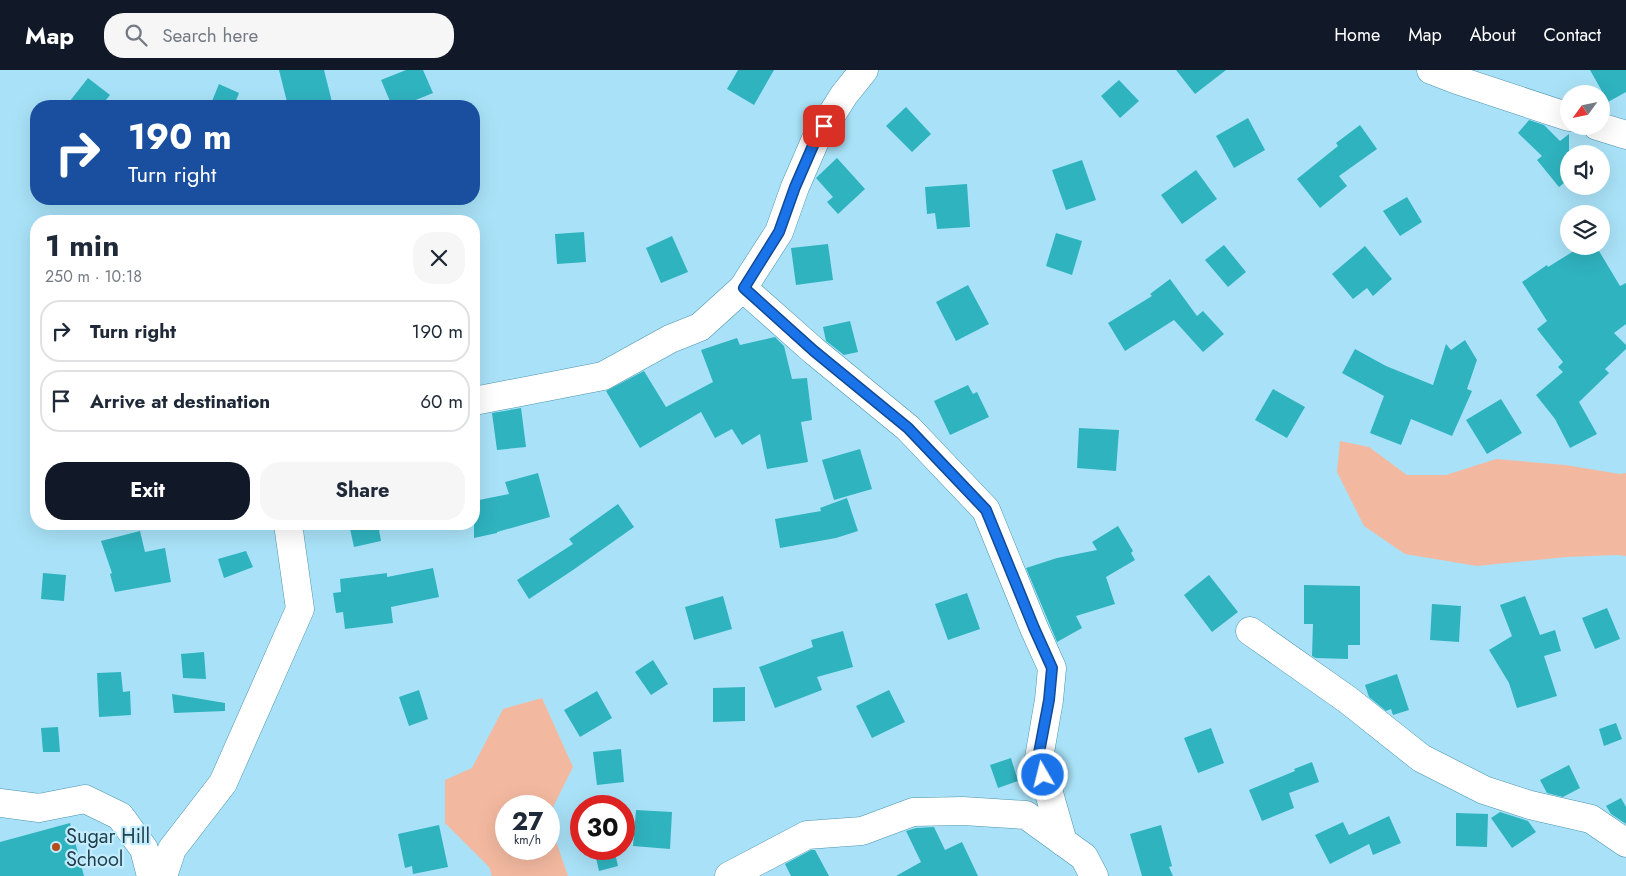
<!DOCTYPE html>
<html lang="en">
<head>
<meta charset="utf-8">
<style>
	body { margin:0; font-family:Jost,sans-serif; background:#f6f6f7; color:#1f2937; height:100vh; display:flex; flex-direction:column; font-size:19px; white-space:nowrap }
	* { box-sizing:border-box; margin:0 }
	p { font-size:16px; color:#747a83 }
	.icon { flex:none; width:28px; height:28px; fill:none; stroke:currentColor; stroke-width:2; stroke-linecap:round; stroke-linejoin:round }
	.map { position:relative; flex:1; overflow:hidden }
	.sheet { position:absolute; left:30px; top:145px; width:450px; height:315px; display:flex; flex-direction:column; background:#fff; border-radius:20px; box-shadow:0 5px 20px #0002 }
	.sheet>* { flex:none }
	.hud { position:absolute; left:30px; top:30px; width:450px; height:105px; border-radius:20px; box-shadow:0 5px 20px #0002; background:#1a4fa0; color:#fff; overflow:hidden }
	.needle { width:32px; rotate:237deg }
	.controls { position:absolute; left:1560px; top:15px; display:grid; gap:10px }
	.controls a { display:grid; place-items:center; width:50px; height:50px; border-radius:50%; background:#fff; box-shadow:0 5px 20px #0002; font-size:25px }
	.speed { position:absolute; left:495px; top:725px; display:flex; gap:10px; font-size:25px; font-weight:700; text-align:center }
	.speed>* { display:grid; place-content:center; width:65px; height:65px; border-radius:50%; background:#fff; box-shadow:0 5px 20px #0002; line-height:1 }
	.speed small { font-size:12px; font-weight:400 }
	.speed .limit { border:8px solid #d22; background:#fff; color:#111 }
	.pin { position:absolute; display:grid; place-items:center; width:42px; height:42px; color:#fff; margin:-21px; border-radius:10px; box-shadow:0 2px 8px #0006 }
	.me { position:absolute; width:55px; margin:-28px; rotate:352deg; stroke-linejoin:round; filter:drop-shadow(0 0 4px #0008) }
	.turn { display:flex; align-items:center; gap:18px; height:105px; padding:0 15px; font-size:22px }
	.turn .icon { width:65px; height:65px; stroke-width:2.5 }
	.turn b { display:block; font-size:35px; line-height:42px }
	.round { display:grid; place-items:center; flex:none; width:52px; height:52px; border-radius:20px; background:#f6f6f7 }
	.overview { display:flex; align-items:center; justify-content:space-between; height:85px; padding:0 15px }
	h1 { font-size:30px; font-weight:700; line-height:38px }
	.cta { display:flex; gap:10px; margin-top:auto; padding:10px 15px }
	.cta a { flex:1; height:58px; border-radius:20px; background:#111827; color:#fff; font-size:20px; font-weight:700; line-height:58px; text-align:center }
	.cta a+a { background:#f6f6f7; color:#1f2937 }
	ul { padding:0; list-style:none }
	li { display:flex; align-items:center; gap:15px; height:62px; margin:0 10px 8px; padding:0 5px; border:2px solid #e0e1e3; border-radius:20px }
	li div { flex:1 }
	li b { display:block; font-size:19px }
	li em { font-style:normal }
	header { display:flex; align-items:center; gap:30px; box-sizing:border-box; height:70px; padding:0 25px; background:#111827; color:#fff }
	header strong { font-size:24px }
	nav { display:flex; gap:28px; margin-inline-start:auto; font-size:18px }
	.search { width:350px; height:45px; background:#f6f6f7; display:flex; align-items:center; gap:12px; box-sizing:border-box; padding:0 18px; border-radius:20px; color:#747a83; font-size:19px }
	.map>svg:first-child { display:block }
	.green { fill:#f3b9a0 }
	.building { fill:#2fb3bf }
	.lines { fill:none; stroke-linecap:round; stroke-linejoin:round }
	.minor-casing { stroke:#4b94ae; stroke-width:29 }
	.minor { stroke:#fff; stroke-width:28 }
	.route-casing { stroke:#114b97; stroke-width:12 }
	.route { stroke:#1a73e8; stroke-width:9 }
	.poi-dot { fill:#b24e1a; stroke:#c3edfe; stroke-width:2 }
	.labels { text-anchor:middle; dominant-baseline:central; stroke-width:4.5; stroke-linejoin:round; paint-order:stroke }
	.poi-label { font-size:20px; fill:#22404c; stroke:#c3edfe; text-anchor:start }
</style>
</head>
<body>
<header>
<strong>Map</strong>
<div class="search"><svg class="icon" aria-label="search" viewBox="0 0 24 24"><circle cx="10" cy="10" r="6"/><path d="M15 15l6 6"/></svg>Search here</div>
<nav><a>Home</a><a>Map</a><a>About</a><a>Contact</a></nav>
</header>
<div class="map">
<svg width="1626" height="806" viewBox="0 0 1626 806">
	<rect width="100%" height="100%" fill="#a9e2f8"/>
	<g class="green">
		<path d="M1340,371L1369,377L1407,405H1446L1496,389L1565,395L1620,404L1626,403V486L1617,485L1567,487L1477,496L1405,484L1364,456L1337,402Z"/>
		<path d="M542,628L573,697L549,745V736H506V779H549V751L568,806H492L489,797L445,753V710L472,698L503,639Z"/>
	</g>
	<g class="building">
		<path d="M279,0H324L333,36H288Z"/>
		<path d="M406,0H423L433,23L401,36H392L381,10Z"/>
		<path d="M738,0H774L754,35L727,19Z"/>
		<path d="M1176,0H1226L1195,24Z"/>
		<path d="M1590,0H1626V22L1608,32Z"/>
		<path d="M88,8L110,25L101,36H66Z"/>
		<path d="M1119,10L1139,31L1120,48L1101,26Z"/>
		<path d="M219,14L239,23L234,36H210Z"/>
		<path d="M906,37L931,64L912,82L886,56Z"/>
		<path d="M1248,48L1265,80L1234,98L1216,66Z"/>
		<path d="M1529,50L1544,55L1560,71L1569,64V109L1559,117L1537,90L1542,86L1518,63Z"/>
		<path d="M1360,55L1377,79L1339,106L1347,116L1320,138L1297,109L1338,76L1336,73Z"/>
		<path d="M837,88L865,119L838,144L827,132L833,127L816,108Z"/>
		<path d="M1082,90L1096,130L1066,140L1052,100Z"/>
		<path d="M1196,100L1217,129L1182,154L1161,125Z"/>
		<path d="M967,114L970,157L937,159L935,143L927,144L925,117Z"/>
		<path d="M1407,127L1422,152L1400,166L1383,141Z"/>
		<path d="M584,162L586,192L557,194L555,164Z"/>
		<path d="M1056,163L1082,171L1072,205L1046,196Z"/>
		<path d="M672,166L688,202L661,213L646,178Z"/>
		<path d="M828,174L833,210L796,215L791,178Z"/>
		<path d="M1224,175L1246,202L1228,217L1205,190Z"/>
		<path d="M1365,176L1392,209L1373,226L1367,218L1353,229L1332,204Z"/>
		<path d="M1582,176H1596L1620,216L1626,213V254L1614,263L1626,275V279L1605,299L1609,303L1579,332L1597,364L1570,378L1555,349L1536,325L1563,302L1558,297L1563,292L1537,259L1547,251L1522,212L1547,195L1548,197Z"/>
		<path d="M1170,209L1197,246L1203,241L1224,264L1203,282L1174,250L1125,281L1108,253L1152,226L1150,224Z"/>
		<path d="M968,215L989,254L956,271L936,232Z"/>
		<path d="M850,251L858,282L844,285L826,271L823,257Z"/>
		<path d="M775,267L784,276L792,309L807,308L812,350L801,352L808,392L767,399L760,364L742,375L732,359L715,368L701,342L640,378L606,321L644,301L666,337L713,312L701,280L737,268L740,275Z"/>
		<path d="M1465,270L1477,290L1467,319L1472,321L1452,366L1411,349L1401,375L1370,363L1384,326L1342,303L1355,279L1386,296L1433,315L1446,274L1451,280Z"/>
		<path d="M968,315L973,324L977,322L989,347L950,365L934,331Z"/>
		<path d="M1273,319L1305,337L1287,368L1255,350Z"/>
		<path d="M1501,329L1522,363L1487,384L1466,350Z"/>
		<path d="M521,338L526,377L497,380L492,343Z"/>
		<path d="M1079,358L1119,360L1116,401L1077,398Z"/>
		<path d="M860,379L872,419L834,430L822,390Z"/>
		<path d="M538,403L550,447L497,462V463L474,468V431L509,424L505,412Z"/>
		<path d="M847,428L858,461L836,468L780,478L775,449L821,441L820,438Z"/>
		<path d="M618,434L634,457L573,500L529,529L517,510L573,474L569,469Z"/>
		<path d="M349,454H378L381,471L354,477Z"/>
		<path d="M1118,456L1133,481L1131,483L1135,490L1106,507L1115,534L1076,546L1082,558L1057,572L1026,498L1057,488L1097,480L1092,472Z"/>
		<path d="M140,461L145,482L165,478L171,512L115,522L110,504L112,503L101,471Z"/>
		<path d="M246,481L253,497L224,508L218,489Z"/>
		<path d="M433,498L439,527L391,537L393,553L345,559L343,542L336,543L333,523L341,522L340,509L387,503V507Z"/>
		<path d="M43,503L66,505L64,531L41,529Z"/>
		<path d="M1209,505L1238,542L1212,562L1184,525Z"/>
		<path d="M1304,515L1360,516V575H1348V589L1316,588L1312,586L1313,554H1304Z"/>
		<path d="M967,523L980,559L948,570L935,534Z"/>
		<path d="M723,526L732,559L694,570L685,537Z"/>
		<path d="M1525,526L1540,565L1555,560L1561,581L1544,586L1557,626L1517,638L1509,613L1489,580L1512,566L1500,535Z"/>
		<path d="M1432,534L1461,536L1459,572L1430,570Z"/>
		<path d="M1607,538L1620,569L1595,579L1582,548Z"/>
		<path d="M843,561L853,597L817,607L822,620L775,638L759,597L813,577L811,570Z"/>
		<path d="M204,582L206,609L183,608L181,584Z"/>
		<path d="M653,590L668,614L651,625L635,602Z"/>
		<path d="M121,602L123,622L130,621L131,645L99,647L97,603Z"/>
		<path d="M1397,604L1409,640L1393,645L1391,639L1386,641L1369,627L1365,615Z"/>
		<path d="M745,617V651L713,652V618Z"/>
		<path d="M419,620L428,649L409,656L399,627Z"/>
		<path d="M889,620L905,652L872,668L856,636Z"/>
		<path d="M597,621L612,648L580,667L564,640Z"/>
		<path d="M172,624L225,633V641L174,643Z"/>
		<path d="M1616,653L1622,669L1604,676L1599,659Z"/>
		<path d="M58,657L60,682H43L41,658Z"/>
		<path d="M1211,658L1224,693L1198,703L1184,668Z"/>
		<path d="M621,679L624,712L597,715L593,682Z"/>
		<path d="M1011,688L1018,711L998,718L990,695Z"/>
		<path d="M1312,692L1319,712L1289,723L1294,738L1262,751L1249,720L1295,701L1294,699Z"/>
		<path d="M1569,695L1580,718L1563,727L1547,723L1540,710Z"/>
		<path d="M1621,728L1626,737V754L1611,744L1606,736Z"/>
		<path d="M636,740L672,742L670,779L633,776Z"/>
		<path d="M1500,742L1528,751L1536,762L1512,778L1491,748Z"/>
		<path d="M1456,743L1488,744L1487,777L1456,776Z"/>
		<path d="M1389,746L1401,773L1373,785L1369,774L1330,794L1315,765L1343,752L1349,765Z"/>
		<path d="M70,753L84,806H0V772Z"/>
		<path d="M439,755L448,797L413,804L412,796L405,798L398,764Z"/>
		<path d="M1161,755L1172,796L1169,797L1173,806H1142L1130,764Z"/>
		<path d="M934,757L945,780L962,772L978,806H896L921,792L906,761L916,758Z"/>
		<path d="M594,779H614L618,796L599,801Z"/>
		<path d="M811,780H815L829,806H791L785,794Z"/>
	</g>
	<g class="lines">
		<defs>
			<g id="minor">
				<path d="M1431,0L1457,10L1569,47"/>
				<path d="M1597,56L1626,65"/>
				<path d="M743,218L814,281L908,358L986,440L1034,558L1052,598L1049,630L1039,688L1063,772"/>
				<path d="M474,331L603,306L670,269L700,257L743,218L779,162L795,117L815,71L844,25L864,0"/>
				<path d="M1250,561L1348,630L1421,688L1484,720L1530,735L1591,749L1626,773"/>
				<path d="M0,733L39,738L85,729L120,746L144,779L151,806"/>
				<path d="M163,806L172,779L223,713L300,539L288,454"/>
				<path d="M729,806L807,765L862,761L913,742L963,741L1026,745L1084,787L1094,806"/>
			</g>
		</defs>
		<use href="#minor" class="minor-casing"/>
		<use href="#minor" class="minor"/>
	</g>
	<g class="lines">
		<defs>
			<path id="route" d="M824,56L815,71L795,117L779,162L744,218L814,281L908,358L986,440L1034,558L1052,598L1049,630L1038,688L1043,705"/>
		</defs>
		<use href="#route" class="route-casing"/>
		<use href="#route" class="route"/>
	</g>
	<circle class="poi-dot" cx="56" cy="777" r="5"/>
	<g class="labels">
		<g class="poi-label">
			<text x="66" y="766">Sugar Hill<tspan x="66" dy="23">School</tspan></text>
		</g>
	</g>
</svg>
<div class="controls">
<a><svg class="needle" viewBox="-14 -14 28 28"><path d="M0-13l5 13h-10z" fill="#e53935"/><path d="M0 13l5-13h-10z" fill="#747a83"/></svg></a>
<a><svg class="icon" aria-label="sound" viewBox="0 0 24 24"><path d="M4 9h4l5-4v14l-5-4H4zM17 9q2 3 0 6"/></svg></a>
<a><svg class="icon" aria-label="layers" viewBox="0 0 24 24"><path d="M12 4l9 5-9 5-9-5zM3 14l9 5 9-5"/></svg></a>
</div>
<div class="speed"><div>27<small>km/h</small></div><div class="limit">30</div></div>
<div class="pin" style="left:824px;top:56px;background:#d93025"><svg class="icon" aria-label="arrive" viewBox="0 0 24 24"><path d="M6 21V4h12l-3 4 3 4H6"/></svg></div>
<svg class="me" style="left:1043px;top:705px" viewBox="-20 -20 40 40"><circle r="17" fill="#1a73e8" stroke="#fff" stroke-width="3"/><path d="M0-11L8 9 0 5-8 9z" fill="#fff"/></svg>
<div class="hud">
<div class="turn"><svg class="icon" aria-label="right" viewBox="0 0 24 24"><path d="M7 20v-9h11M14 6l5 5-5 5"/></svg><div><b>190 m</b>Turn right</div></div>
</div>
<section class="sheet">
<div class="overview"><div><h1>1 min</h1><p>250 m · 10:18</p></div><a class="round"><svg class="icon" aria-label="close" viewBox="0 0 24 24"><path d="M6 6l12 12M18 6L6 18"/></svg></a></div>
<ul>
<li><svg class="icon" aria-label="right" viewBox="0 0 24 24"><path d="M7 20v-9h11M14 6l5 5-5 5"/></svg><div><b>Turn right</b></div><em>190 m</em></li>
<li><svg class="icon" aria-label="arrive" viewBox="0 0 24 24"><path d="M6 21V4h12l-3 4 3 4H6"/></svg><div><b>Arrive at destination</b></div><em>60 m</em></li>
</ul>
<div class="cta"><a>Exit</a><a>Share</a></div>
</section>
</div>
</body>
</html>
